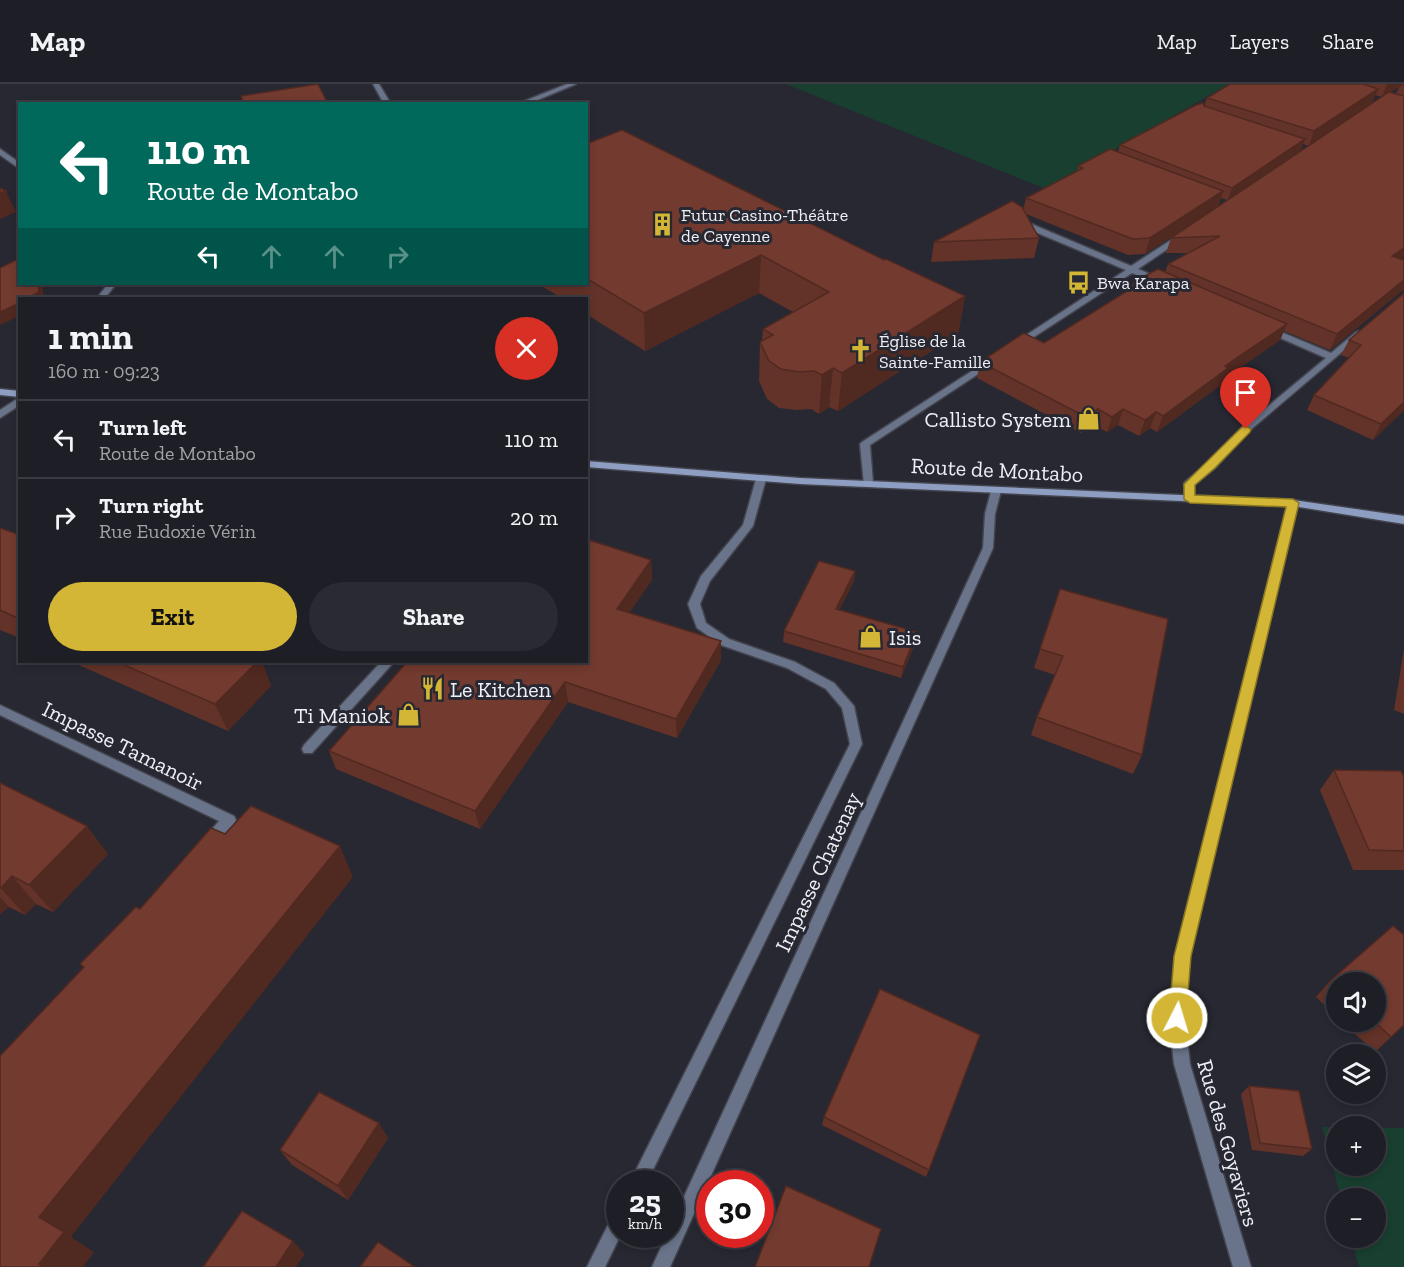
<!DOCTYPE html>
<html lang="en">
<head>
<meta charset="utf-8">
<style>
	body { margin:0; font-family:"Zilla Slab",serif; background:#2a2b32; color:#f1f3f6; height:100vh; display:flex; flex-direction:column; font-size:22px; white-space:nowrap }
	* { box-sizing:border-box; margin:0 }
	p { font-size:20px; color:#a0a2a7 }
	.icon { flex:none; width:33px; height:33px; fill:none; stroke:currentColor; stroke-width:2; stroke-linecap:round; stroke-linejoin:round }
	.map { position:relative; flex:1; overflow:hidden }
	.details { position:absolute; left:18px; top:213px; width:570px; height:366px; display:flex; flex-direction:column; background:#1d1e26; border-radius:0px; box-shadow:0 3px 9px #0003,0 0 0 2px #3b3c43 }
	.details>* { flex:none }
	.top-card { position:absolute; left:18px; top:18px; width:570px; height:183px; border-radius:0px; box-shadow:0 3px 9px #0003,0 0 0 2px #3b3c43; background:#00695c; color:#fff; overflow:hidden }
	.fabs { position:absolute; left:1326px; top:888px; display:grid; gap:12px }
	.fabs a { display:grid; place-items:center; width:60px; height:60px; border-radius:50%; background:#1d1e26; box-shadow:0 3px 9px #0003,0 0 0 2px #3b3c43; font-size:30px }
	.speed { position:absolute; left:606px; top:1086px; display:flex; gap:12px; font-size:30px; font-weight:700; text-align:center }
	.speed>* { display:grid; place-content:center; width:78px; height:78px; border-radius:50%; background:#1d1e26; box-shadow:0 3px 9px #0003,0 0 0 2px #3b3c43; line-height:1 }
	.speed small { font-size:15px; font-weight:400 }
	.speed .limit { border:9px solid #d22; background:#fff; color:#111 }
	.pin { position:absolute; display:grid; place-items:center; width:51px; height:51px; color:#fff; margin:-62px -26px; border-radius:50% 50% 50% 0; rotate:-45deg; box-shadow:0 0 6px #0007 }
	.pin .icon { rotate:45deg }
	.me { position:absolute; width:66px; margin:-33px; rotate:5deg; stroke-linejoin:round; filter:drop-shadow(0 0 4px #0008) }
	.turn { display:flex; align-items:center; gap:21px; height:126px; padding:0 30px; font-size:27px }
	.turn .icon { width:78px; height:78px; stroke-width:2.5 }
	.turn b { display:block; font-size:42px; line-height:51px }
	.lanes { display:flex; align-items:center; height:57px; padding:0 30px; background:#0003; justify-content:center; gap:30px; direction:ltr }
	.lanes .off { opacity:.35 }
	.round { display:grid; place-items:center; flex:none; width:63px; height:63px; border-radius:32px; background:#2a2b32 }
	.headline { display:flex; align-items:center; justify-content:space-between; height:102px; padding:0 30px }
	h1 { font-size:36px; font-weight:700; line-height:45px }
	.cta { display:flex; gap:12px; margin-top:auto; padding:12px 30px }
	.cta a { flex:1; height:69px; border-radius:36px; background:#d3b635; color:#111; font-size:24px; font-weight:700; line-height:69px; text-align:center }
	.cta a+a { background:#2a2b32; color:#f1f3f6 }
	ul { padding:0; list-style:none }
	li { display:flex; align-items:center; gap:18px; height:78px; padding:0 30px; border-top:2px solid #3b3c43 }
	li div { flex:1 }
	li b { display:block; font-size:22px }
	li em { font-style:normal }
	header { display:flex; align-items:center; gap:36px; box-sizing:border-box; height:84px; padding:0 30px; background:#1d1e26; border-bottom:2px solid #3b3c43 }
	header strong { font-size:28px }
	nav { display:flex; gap:33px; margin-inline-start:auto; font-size:21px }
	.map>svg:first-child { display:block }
	.green { fill:#183f2f }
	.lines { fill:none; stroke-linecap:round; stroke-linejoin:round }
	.lane-casing { stroke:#43444d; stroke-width:3 }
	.street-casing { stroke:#43444d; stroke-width:3 }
	.secondary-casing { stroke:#43444d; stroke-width:3 }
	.lane { fill:#69748a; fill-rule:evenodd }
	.street { fill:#69748a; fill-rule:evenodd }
	.secondary { fill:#8d9ec2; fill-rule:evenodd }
	.wall { fill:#633228; fill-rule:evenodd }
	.shaded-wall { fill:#502921 }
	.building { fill:#733a2f; stroke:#502921; stroke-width:1.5 }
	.route { fill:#d3b635; stroke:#897622; stroke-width:1.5 }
	.labels { text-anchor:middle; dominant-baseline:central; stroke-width:6; stroke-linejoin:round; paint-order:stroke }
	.far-poi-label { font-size:18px; fill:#eeeff5; stroke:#272832; text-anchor:start }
	.poi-label { font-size:22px; fill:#eeeff5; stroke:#272832; text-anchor:end }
	.street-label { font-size:22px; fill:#eeeff5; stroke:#272832 }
</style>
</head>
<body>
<header>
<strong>Map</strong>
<nav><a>Map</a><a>Layers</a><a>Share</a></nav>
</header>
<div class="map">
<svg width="1404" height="1183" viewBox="0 0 1404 1183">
	<rect width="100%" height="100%" fill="#272832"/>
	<g class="green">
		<path d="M786,0H1229L1046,105Z"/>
		<path d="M1322,1043H1336V1082H1376V1044H1404V1183H1359L1351,1154H1376V1114H1341Z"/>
	</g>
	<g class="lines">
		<defs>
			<g id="lane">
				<path d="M373,0H379L391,20H384Z"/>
				<path d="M761,392L766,395L753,442L710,497L700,520L706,539L729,555L795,578L834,599L854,622L862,660L646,1100H629L850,660L842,624L826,605L787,584L721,561L697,544L688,520L701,492L743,441L756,395Z"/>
				<path d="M381,578H394L312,669H304L302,665L304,661Z"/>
				<path d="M620,1127V1150H621L605,1183H587L614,1129Z"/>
			</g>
			<g id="street">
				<path d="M567,0H576L528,20H517Z"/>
				<path d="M0,65L20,79V85L0,71Z"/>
				<path d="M1016,136H1022L1131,182L1177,152L1184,154L1138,185L1164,196V200H1158L1132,189L1017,264L1014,263V259L1126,186L1016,140Z"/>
				<path d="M108,200H116L105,214H97Z"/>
				<path d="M1267,242L1331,269L1356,248L1359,247L1363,250L1249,347L1215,384L1194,401V417H1186L1184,400L1185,398L1207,380L1243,343L1326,274L1264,247L1263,245Z"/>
				<path d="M992,274L997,277L995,279L870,361L873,399L872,401H864L860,360L862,358Z"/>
				<path d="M20,313V321L0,334V326Z"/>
				<path d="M996,404L1001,407L995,430L993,464L670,1183H652L667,1150H670V1143L983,464L985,430L991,407Z"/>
				<path d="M1293,416L1298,419L1189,872L1185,935L1190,980L1251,1183H1233L1174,980L1169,935L1175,872L1288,419Z"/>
				<path d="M0,621L234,732L236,736L234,740L213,762L208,764L203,762L201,758L219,737L0,631Z"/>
			</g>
			<g id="secondary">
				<path d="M0,305L20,307V313L0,311Z"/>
				<path d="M586,377L800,394L1293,416L1404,432V440L1293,422L800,400L586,383Z"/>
			</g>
		</defs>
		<use href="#lane" class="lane-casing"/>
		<use href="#street" class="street-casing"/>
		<use href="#secondary" class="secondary-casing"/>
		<use href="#lane" class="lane"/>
		<use href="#street" class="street"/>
		<use href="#secondary" class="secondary"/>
	</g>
	<g class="wall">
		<path d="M1230,0H1404V173L1401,175L1404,176V206H1403L1330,266L1284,247L1280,256L1224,295L1222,300L1157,348L1150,344L1139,352L1118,341L1107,348L1093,341L1081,349L977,294L980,278L1044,259L1131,205L1133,198L1165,188L1168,180L1189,169H1166L1171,154L1227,116L1221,114L1218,123L1145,170L1128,171L1026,130L1039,154L1034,174L931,178L934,158L1023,126L1026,114L1077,87L1078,82L1118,68L1120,61L1204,22L1207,14ZM1399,3L1396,10L1300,68L1303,60L1309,62L1372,19L1375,11L1382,13Z"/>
		<path d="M586,60L884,176L965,212L958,250L838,327L829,323L819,330L811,325L796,326L779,324L767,315L759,297L760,258L762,257L763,245L793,228L759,209L645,267L586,230V214H562L538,200H586Z"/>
		<path d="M1404,209V326L1373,356L1307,326L1314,311L1349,274L1341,271L1349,256Z"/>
		<path d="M0,444L20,451V554L0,546Z"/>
		<path d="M651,476L652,496L629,528L721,576L677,654L568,618L480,745L336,685L329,667Z"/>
		<path d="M855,487L854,497L839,526L917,548L915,559L901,594L783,558L784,547Z"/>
		<path d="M1060,505L1142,671L1133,690L1031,651L1037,633L1055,591L1034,584Z"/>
		<path d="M1404,565V630L1394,626Z"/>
		<path d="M72,578H262L271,602L228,647Z"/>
		<path d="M1334,686L1404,692V786H1353L1320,706Z"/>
		<path d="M0,699L108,770L53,828L36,820L25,831L9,823L0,830Z"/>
		<path d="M1393,842L1404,851V941L1375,968L1342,938H1376V898H1336V932L1316,913L1330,897Z"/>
		<path d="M1249,1002L1312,1065L1303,1072L1252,1066L1241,1010Z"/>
		<path d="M824,1033L929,1086L926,1093L822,1041Z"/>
		<path d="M388,1054L348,1116L292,1081L280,1066Z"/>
	</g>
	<g class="shaded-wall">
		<path d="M1387,0H1404L1382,13Z"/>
		<path d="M1378,5L1372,19L1309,62L1314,47Z"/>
		<path d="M1305,55L1300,68L1228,116L1232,104Z"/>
		<path d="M6,107L16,128L0,135V109Z"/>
		<path d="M1223,107L1218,123L1145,170L1150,154Z"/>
		<path d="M1404,164V173L1385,187L1392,172Z"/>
		<path d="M761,171L759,209L645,267L644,229Z"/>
		<path d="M1404,196V203L1403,206L1330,266L1337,250Z"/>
		<path d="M38,200H42L44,214H28Z"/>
		<path d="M965,212L958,250L838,327L842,289Z"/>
		<path d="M20,219V232L0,241V228Z"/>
		<path d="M1287,240L1280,256L1224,295L1222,300L1157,348L1163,332L1225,282Z"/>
		<path d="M833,284L829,323L819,330L822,291Z"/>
		<path d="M1404,318V326L1373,356L1381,340Z"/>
		<path d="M1098,325L1093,341L1081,349L1086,333Z"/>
		<path d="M1123,325L1118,341L1107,348L1112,333Z"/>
		<path d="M1156,328L1150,344L1139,352L1145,336Z"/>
		<path d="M651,476L652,496L619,544L617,525Z"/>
		<path d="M855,487L854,497L834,536L836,525Z"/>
		<path d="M917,548L915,559L901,594L903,583Z"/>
		<path d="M721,557V576L677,654L676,635Z"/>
		<path d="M248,578H262L271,602L228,647L215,620Z"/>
		<path d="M565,598L568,618L480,745L475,727Z"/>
		<path d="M87,742L108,770L53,828L29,801Z"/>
		<path d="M340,762L353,793L71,1153L94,1168L83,1183H43L39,1180V1133Z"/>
		<path d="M12,792L36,820L25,831L1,804Z"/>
		<path d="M0,813L9,823L0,830Z"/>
		<path d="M379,1039L388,1054L348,1116L338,1102Z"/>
		<path d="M293,1157L305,1170L296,1183H276Z"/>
	</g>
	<g class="building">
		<path d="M318,0L328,20H244L241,12Z"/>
		<path d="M1230,0H1363L1378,5L1314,47L1207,14Z"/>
		<path d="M1389,8L1404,12V164L1392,172L1404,176V196L1337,250L1168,180L1220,152L1171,154Z"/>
		<path d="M1203,19L1204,22L1305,55L1232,104L1120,61L1196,21Z"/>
		<path d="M622,46L884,176L886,175L965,212L842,289L833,284L822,291L814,287L799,288L781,285L769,277L760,258L773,251L763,245L829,208L761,171L644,229L586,194V60Z"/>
		<path d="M1110,65L1223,107L1150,154L1133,155L1026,114L1083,84L1078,82Z"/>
		<path d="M0,104L6,107L0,109Z"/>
		<path d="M1012,117L1022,123L1039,154L934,158Z"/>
		<path d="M20,174V200H38L39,208L28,214H20V219L0,228V184Z"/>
		<path d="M1158,185L1287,240L1225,282L1228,284L1163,332L1156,328L1145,336L1123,325L1112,333L1098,325L1086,333L980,278L1024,249L1044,259L1137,201L1133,198Z"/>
		<path d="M1404,209V318L1381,340L1314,311L1361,261L1349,256Z"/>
		<path d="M0,444L20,451V535L0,526Z"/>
		<path d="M586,455L651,476L617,525L721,557L676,635L565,598L475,727L329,667L407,578H586Z"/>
		<path d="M819,477L855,487L836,525L917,548L903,583L784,547Z"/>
		<path d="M1060,505L1168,535L1142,671L1037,633L1063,572L1040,565Z"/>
		<path d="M117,578H257L215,620Z"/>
		<path d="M1334,686L1401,687L1404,692V767L1369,766Z"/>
		<path d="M0,699L87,742L29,801L12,792L1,804H0Z"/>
		<path d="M251,722L340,762L39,1133L64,1148L39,1180L44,1183H0V972L84,883L80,880L136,823L140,825L211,744L225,750Z"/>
		<path d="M1393,842L1404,851V941L1391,953L1375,938L1376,898H1336V903L1330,897Z"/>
		<path d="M880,905L980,951L929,1086L824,1033Z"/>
		<path d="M1249,1002L1299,1007L1312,1065L1260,1059Z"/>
		<path d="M319,1008L379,1039L338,1102L280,1066Z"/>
		<path d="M786,1102L881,1145L869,1183H755Z"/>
		<path d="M242,1127L293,1157L276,1183H203Z"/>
		<path d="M378,1158L415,1183H360Z"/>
	</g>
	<path class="route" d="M1246,342L1251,345L1250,348L1215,384L1195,401V411L1293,415L1299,419L1191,872L1186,934L1183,940L1177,943L1171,940L1169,934L1174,872L1286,423L1190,419L1184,415V400L1242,343Z"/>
	<defs>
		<symbol id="building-bare" viewBox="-9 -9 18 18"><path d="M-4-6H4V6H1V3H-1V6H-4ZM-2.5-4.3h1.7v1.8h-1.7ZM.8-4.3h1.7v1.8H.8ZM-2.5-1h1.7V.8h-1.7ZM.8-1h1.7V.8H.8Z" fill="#d3b635" stroke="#272832" stroke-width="2.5" paint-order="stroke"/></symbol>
		<symbol id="bus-bare" viewBox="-9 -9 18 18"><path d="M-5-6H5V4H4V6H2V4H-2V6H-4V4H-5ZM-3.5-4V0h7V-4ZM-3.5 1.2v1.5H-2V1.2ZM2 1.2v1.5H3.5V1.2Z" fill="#d3b635" stroke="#272832" stroke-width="2.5" paint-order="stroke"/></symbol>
		<symbol id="church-bare" viewBox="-9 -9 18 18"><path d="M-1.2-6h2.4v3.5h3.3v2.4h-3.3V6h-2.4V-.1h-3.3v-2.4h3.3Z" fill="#d3b635" stroke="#272832" stroke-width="2.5" paint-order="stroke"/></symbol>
		<symbol id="shop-bare" viewBox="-9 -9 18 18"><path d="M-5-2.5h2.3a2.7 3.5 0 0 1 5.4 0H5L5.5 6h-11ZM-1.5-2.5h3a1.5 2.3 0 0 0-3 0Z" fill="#d3b635" stroke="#272832" stroke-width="2.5" paint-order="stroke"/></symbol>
		<symbol id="restaurant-bare" viewBox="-9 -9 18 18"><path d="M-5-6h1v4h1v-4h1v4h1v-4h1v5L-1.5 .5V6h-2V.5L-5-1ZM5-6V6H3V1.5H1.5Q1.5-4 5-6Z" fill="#d3b635" stroke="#272832" stroke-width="2.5" paint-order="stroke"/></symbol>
	</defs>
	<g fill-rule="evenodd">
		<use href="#building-bare" x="646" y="124" width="33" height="33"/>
		<use href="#bus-bare" x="1062" y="182" width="33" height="33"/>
		<use href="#church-bare" x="844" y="250" width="33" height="33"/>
		<use href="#shop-bare" x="1072" y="318" width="33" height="33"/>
		<use href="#shop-bare" x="854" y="536" width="33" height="33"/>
		<use href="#restaurant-bare" x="416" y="588" width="33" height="33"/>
		<use href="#shop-bare" x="392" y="614" width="33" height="33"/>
	</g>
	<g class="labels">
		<g class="far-poi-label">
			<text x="681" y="131">Futur Casino-Théâtre<tspan x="681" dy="21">de Cayenne</tspan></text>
			<text x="1097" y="199">Bwa Karapa</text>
			<text x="879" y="257">Église de la<tspan x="879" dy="21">Sainte-Famille</tspan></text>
		</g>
		<g class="poi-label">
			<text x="1071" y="335">Callisto System</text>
			<text x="889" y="553" text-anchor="start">Isis</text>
			<text x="450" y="605" text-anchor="start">Le Kitchen</text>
			<text x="390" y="631">Ti Maniok</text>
		</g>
		<g class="street-label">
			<text transform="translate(997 386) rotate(3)">Route de Montabo</text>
			<text transform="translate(123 662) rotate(26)">Impasse Tamanoir</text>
			<text transform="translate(818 788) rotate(-65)">Impasse Chatenay</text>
			<text transform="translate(1228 1059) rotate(74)">Rue des Goyaviers</text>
		</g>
	</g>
</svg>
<div class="fabs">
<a><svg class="icon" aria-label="sound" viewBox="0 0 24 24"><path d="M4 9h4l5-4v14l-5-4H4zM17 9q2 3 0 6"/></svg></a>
<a><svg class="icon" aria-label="layers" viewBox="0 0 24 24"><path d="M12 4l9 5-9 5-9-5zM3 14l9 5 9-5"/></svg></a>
<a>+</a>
<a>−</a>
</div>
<div class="speed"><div>25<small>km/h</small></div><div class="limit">30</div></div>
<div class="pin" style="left:1246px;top:345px;background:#d93025"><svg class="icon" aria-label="arrive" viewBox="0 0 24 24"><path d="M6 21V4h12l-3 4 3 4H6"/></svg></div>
<svg class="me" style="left:1177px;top:934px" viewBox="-20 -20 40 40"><circle r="17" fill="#d3b635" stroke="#fff" stroke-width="3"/><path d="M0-11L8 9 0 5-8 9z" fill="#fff"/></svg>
<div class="top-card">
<div class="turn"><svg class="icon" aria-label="left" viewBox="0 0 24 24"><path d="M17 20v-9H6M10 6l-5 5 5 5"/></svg><div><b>110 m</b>Route de Montabo</div></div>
<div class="lanes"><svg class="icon" aria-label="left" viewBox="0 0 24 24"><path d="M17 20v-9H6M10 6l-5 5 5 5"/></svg><svg class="icon off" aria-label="ahead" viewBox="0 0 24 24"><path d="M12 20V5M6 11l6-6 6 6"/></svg><svg class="icon off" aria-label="ahead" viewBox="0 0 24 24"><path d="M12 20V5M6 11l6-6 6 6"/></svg><svg class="icon off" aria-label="right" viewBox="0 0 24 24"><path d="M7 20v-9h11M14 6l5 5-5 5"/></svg></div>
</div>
<section class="details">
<div class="headline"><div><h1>1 min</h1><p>160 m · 09:23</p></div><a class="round" style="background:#d93025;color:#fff"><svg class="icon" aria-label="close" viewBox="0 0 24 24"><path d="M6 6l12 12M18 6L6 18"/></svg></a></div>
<ul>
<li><svg class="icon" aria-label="left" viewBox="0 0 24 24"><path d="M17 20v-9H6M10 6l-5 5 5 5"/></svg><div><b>Turn left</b><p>Route de Montabo</p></div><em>110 m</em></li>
<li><svg class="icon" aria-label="right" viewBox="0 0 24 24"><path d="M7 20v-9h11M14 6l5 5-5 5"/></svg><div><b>Turn right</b><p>Rue Eudoxie Vérin</p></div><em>20 m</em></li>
</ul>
<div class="cta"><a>Exit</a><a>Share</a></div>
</section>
</div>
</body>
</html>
